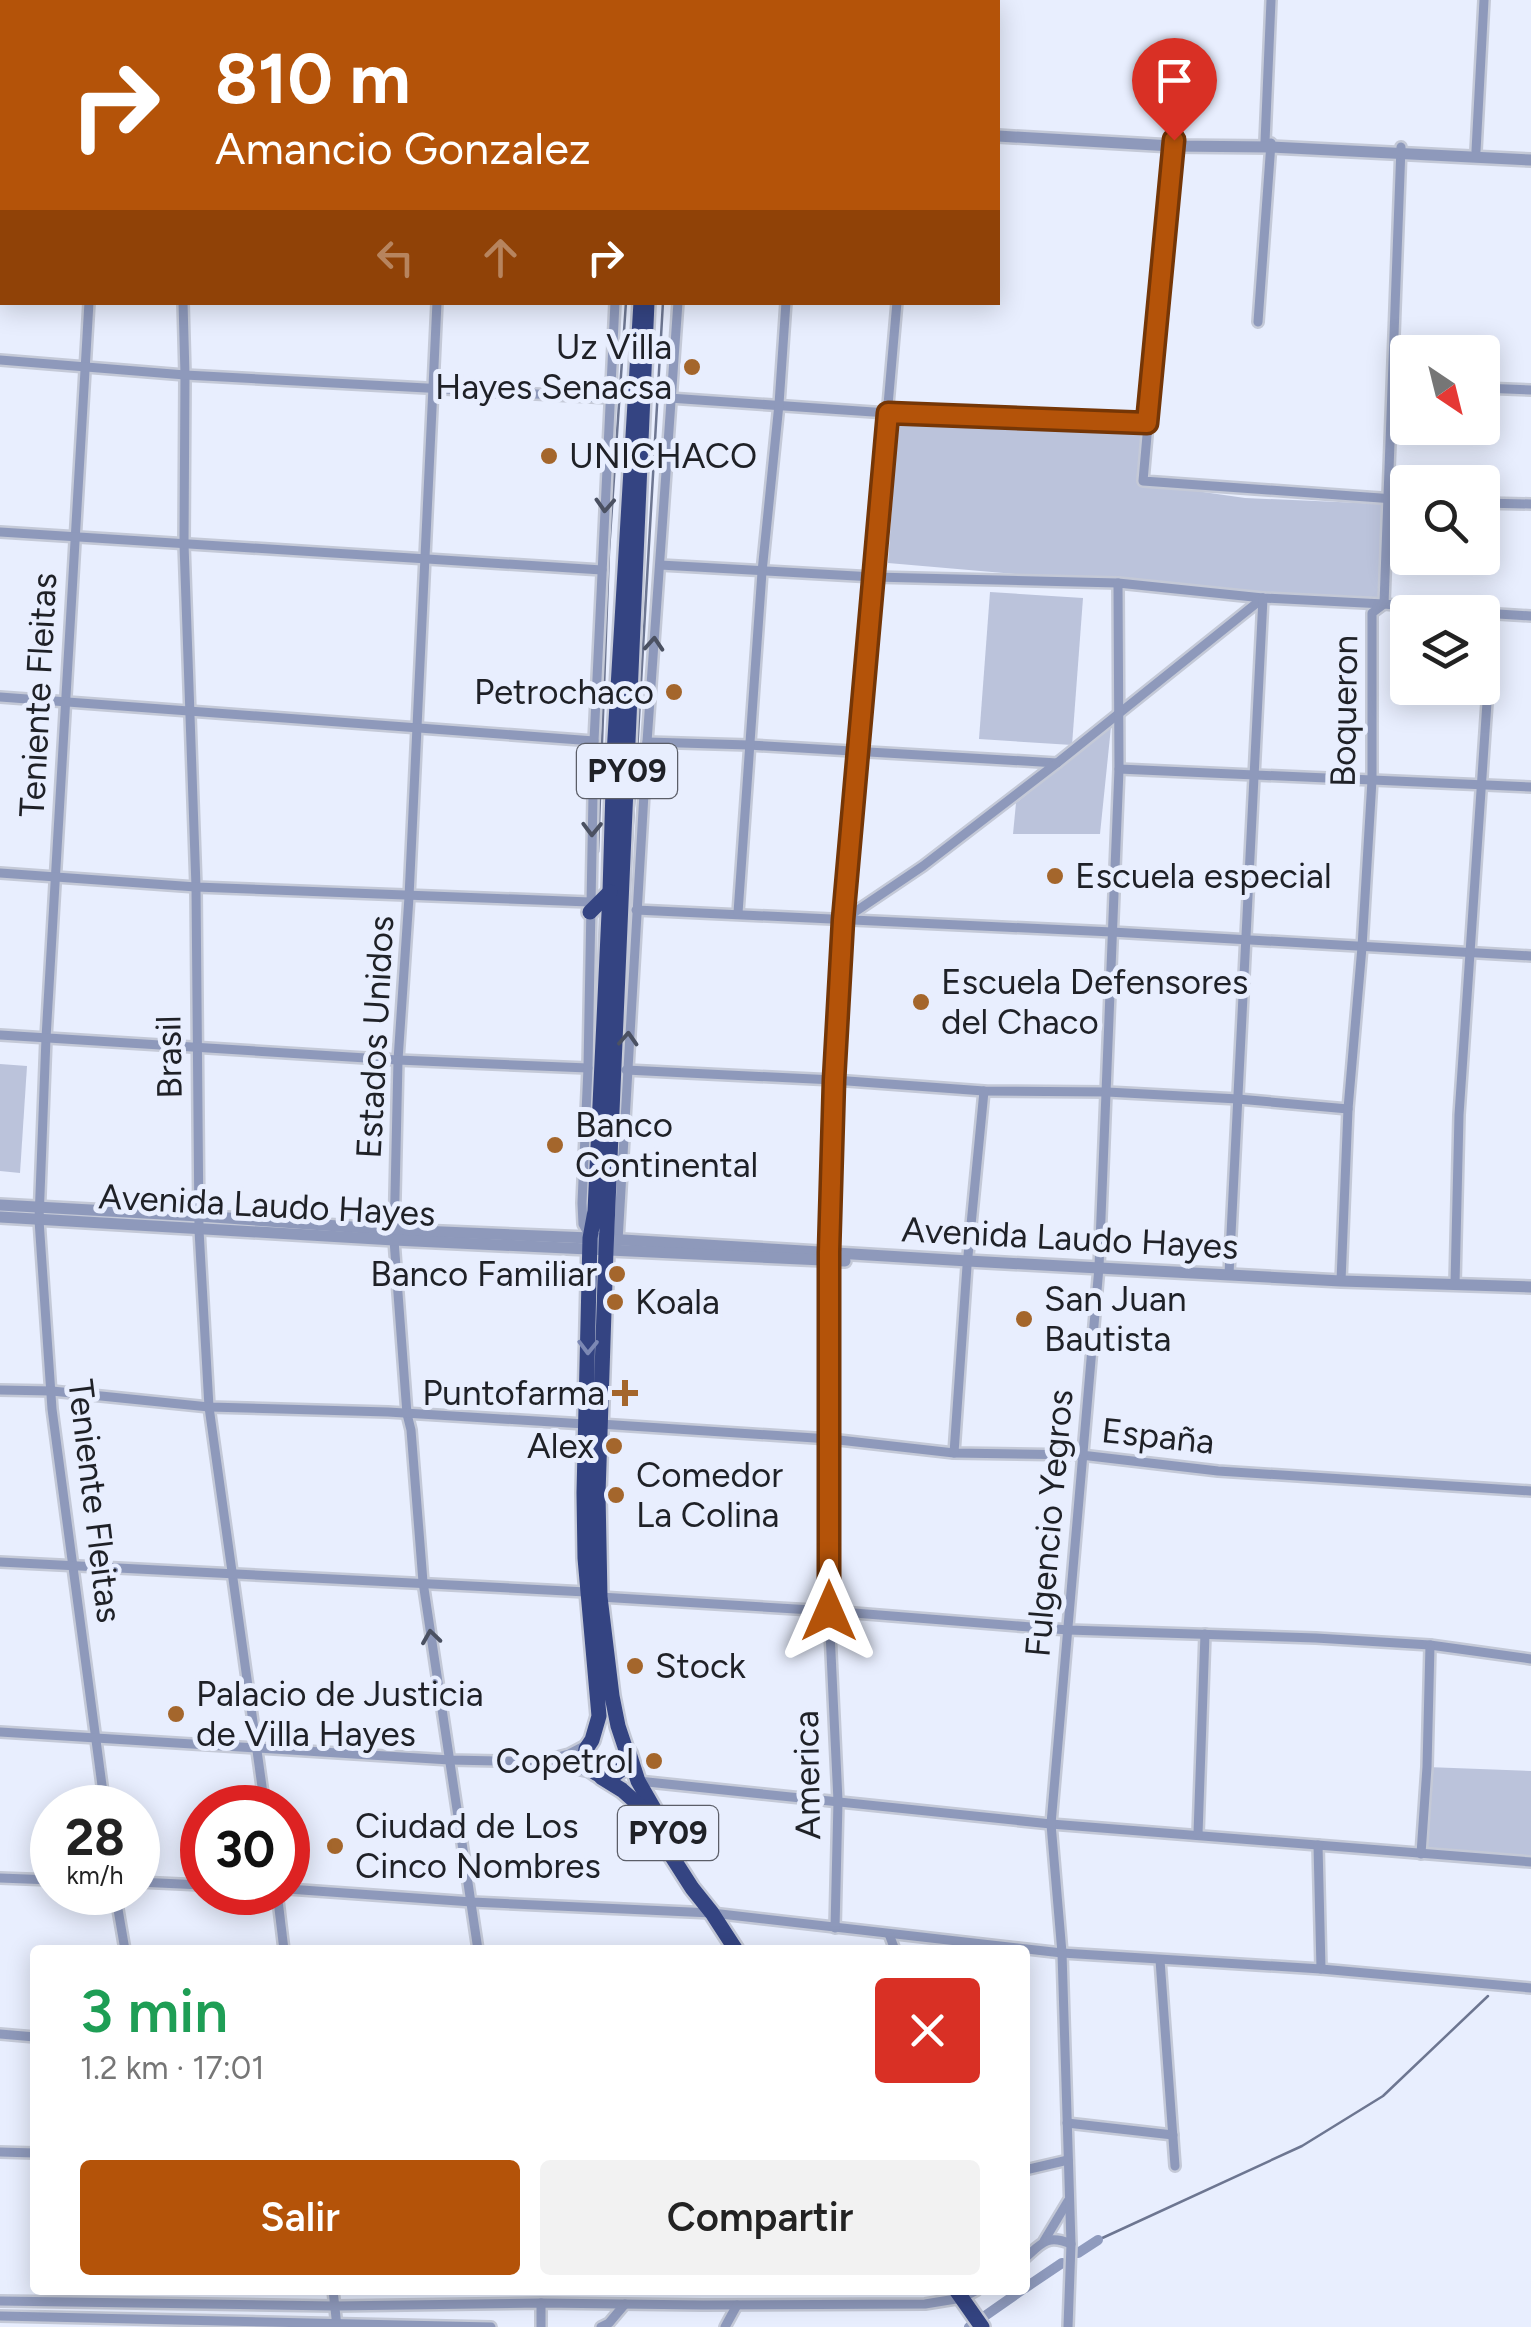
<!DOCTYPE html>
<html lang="es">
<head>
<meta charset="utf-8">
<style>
	body { margin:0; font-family:Figtree,sans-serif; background:#f2f2f2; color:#222; height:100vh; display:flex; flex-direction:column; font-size:38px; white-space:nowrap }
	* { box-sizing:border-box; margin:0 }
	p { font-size:32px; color:#767676 }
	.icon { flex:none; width:55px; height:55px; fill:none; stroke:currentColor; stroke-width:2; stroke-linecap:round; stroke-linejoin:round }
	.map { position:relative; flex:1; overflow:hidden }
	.panel { position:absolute; left:30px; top:1945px; width:1000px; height:350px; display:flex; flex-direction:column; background:#fff; border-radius:10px; box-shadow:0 5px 25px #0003 }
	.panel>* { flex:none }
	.top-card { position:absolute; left:0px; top:0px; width:1000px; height:305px; box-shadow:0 5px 25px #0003; background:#b45309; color:#fff; overflow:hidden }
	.needle { width:65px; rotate:145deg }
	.buttons { position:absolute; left:1390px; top:335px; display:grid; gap:20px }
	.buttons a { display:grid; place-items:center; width:110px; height:110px; border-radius:10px; background:#fff; box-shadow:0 5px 25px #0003; font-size:50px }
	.speed { position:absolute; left:30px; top:1785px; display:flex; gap:20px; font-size:50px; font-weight:700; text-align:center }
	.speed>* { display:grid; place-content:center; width:130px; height:130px; border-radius:50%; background:#fff; box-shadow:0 5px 25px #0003; line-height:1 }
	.speed small { font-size:25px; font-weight:400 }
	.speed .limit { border:15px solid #d22; background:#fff; color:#111 }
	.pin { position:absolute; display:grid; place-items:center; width:85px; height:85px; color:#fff; margin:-102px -42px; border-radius:50% 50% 50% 0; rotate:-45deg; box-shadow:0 0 10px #0007 }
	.pin .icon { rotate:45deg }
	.me { position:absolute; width:110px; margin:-55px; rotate:0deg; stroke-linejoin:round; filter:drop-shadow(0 0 8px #0008) }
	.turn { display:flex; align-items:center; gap:35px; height:210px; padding:0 50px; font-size:45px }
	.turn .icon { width:130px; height:130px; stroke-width:2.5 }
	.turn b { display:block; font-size:70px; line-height:85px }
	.lanes { display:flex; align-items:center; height:95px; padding:0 50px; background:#0003; justify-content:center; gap:50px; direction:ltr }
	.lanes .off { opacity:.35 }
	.round { display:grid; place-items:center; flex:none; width:105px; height:105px; border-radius:10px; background:#f2f2f2 }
	.overview { display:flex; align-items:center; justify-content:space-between; height:170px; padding:0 50px }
	h1 { font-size:60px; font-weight:600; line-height:75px; color:#1e9e55 }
	.action { display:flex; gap:20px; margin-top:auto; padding:20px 50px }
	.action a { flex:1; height:115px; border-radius:10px; background:#b45309; color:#fff; font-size:40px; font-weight:600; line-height:115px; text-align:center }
	.action a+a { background:#f2f2f2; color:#222 }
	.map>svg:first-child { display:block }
	.green { fill:#bbc3db }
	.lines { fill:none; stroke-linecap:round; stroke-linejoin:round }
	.stream { stroke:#6d7691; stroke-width:2.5 }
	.canal { stroke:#8f9bbe; stroke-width:10 }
	.minor-casing { stroke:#c4c9d7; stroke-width:14 }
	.tertiary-casing { stroke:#c4c9d7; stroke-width:16 }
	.trunk-casing { stroke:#c4c9d7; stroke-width:20 }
	.minor { stroke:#8e99bb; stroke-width:9 }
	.tertiary { stroke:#8e99bb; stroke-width:11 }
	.trunk { stroke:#344482; stroke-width:15 }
	.oneway { stroke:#4b5162 }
	.oneway2 { stroke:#7c88b4 }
	.route-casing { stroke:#753606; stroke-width:25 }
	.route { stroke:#b45309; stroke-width:18 }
	.poi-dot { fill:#a4662c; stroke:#e8eefe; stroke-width:4 }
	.labels { text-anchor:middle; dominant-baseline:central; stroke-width:10; stroke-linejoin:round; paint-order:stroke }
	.shield { fill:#e8eefe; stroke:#5b5e68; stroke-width:2.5 }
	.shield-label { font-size:32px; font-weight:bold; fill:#1f2127 }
	.poi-label { font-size:35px; fill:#1f2127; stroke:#e8eefe; text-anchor:start }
	.street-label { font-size:35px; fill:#1f2127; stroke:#e8eefe }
</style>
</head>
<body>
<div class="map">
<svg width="1531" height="2327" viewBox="0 0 1531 2327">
	<rect width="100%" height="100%" fill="#e8eefe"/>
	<g class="green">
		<path d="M898,421L1143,430L1140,483L1245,498L1383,504L1378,600L1118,583L888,563Z"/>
		<path d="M990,592L1083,598L1072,745L979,739Z"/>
		<path d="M1111,727L1100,834H1013L1016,803Z"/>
		<path d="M0,1064L27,1066L20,1173L0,1171Z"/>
		<path d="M1427,1767L1531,1771V1862L1421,1854Z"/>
	</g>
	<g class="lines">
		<g class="stream">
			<path d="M642,2V0"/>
			<path d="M682,2V0"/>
			<path d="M598,852L609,551L626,302"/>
			<path d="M630,873L663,302"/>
			<path d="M1098,2240L1302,2146L1383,2096L1488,1996"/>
		</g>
		<g class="canal">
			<path d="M1078,2253L1098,2240"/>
			<path d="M1025,2288L1062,2263"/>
			<path d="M969,2327L1022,2290"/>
		</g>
		<defs>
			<g id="minor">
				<path d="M184,2V0"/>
				<path d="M317,2V0"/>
				<path d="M453,2V0"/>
				<path d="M624,2V0"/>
				<path d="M1173,140L1143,481L1408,500"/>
				<path d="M1265,142L1271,0"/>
				<path d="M1476,151L1484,0"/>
				<path d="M0,193L2,194"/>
				<path d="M89,302L46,1038L39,1220L52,1409L105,1808"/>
				<path d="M183,302L185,375L184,544L196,887L199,1230L209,1407L265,1808"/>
				<path d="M437,302L409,897L398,1060L394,1240L407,1414L411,1430L423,1582L478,1950"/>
				<path d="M1258,322L1271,143"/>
				<path d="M0,360L185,375L610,398"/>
				<path d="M1482,388L1531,390"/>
				<path d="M669,398L888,413L1147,423"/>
				<path d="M1482,503L1531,504"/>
				<path d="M0,532L602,570"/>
				<path d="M660,565L874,577L1118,583L1263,598L1384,604L1472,612"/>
				<path d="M1482,613L1531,616"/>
				<path d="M0,697L594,741"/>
				<path d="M647,742L749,745L1057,763"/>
				<path d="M1119,769L1531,787"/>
				<path d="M0,873L196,887L590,902"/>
				<path d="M636,910L1112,932L1531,956"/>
				<path d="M738,913L762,572L779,404L786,302"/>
				<path d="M843,920L923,866L1057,763L1263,598"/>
				<path d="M0,1035L398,1060L588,1068"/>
				<path d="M626,1070L834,1080L984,1091L1107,1092L1238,1099L1348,1109"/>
				<path d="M588,1233L583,1224L582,1203L588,1068L594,741L615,302"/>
				<path d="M618,1241L647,742L678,302"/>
				<path d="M1229,1274L1263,598"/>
				<path d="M1341,1281L1348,1109L1362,947L1372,780V613L1384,604L1401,147"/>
				<path d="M1455,1284L1459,1115L1493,614"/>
				<path d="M0,1390L52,1391L209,1407L388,1412L585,1424"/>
				<path d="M600,1424L830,1439L954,1453L1081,1455L1218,1471L1531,1491"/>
				<path d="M954,1453L967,1266L984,1091"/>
				<path d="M0,1562L586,1592"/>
				<path d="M600,1597L829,1611L1068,1630L1316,1638L1430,1645L1531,1659"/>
				<path d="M0,1732L450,1760L540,1762L590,1772"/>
				<path d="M542,1761L569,1754L588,1744"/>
				<path d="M638,1781L1051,1824L1531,1862"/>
				<path d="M1198,1834L1205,1634"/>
				<path d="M1318,1845L1321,1969"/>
				<path d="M1421,1854L1427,1767L1430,1645"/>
				<path d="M0,1878L52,1880"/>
				<path d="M138,1882L202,1885"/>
				<path d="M288,1889L472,1902L712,1913L1062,1953L1321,1969L1531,1988"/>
				<path d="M115,1892L125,1950"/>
				<path d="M277,1892L284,1950"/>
				<path d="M835,1928L838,1801L829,1611V1252L834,1080L843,920L897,302"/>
				<path d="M889,1934L895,1950"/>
				<path d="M1160,1960L1175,2166"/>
				<path d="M0,2034L35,2037"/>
				<path d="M1067,2123L1173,2135"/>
				<path d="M0,2152L35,2153"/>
				<path d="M1025,2170L1068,2160"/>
				<path d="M1044,2241L1068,2201"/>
				<path d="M1025,2258C1042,2243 1047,2234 1071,2244"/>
				<path d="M333,2290L337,2327"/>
				<path d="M0,2301L335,2306L541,2303L703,2305L925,2304L962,2298L977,2290"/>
				<path d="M0,2316L491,2327"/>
				<path d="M541,2327V2303"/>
				<path d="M601,2327L609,2323L625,2304"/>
				<path d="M725,2327L737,2305"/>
				<path d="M1068,2327L1071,2244L1062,1953L1051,1824L1099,1267L1119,769L1118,583"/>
			</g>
			<g id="tertiary">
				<path d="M0,76L2,77"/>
				<path d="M0,87H2"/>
				<path d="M998,136L1172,146L1271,147L1531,160"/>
				<path d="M0,1205L199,1216L394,1230L590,1238L968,1261L1341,1281L1531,1287"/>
				<path d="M0,1217L394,1240L845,1261"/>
			</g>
			<g id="trunk">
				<path d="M657,2V0"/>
				<path d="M641,302L614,755L610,892L595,1211L590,1238L584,1493L585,1558L599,1716L592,1740L586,1749L585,1755L589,1768C605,1783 623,1776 628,1756L618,1726L612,1696L600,1597L598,1494L606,1250L647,302"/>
				<path d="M590,912L610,892"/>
				<path d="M629,1753L638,1781L657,1814"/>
				<path d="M601,1777L622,1790L639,1805L692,1888L712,1913L736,1950"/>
				<path d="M956,2290L982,2327"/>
			</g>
		</defs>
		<use href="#minor" class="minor-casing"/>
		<use href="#tertiary" class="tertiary-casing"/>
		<use href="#trunk" class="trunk-casing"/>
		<use href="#minor" class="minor"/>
		<use href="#tertiary" class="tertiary"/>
		<use href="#trunk" class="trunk"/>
	</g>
	<defs><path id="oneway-chevron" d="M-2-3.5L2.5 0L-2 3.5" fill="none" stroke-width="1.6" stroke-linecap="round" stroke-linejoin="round" transform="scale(2.5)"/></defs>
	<g class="oneway">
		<use href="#oneway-chevron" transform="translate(605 505) rotate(93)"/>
		<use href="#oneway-chevron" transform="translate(654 644) rotate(-86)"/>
		<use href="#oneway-chevron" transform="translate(592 829) rotate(91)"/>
		<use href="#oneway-chevron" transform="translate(628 1039) rotate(-87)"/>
		<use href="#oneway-chevron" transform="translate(431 1637) rotate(-98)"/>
	</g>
	<use class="oneway2" href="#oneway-chevron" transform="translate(588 1347) rotate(91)"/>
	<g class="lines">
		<defs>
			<path id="route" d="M829,1611V1252L834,1080L843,920L888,413L1147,423L1174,140"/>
		</defs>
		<use href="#route" class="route-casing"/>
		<use href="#route" class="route"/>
	</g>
	<g class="poi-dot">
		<circle cx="692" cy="367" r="10"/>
		<circle cx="549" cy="456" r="10"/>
		<circle cx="674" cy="692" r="10"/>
		<circle cx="1055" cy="876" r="10"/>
		<circle cx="921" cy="1002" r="10"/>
		<circle cx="555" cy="1145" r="10"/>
		<circle cx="617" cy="1274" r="10"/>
		<circle cx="615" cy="1302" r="10"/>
		<circle cx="1024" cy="1319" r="10"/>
		<path d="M620 1378h10v10h10v10h-10v10h-10v-10h-10v-10h10z"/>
		<circle cx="614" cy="1446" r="10"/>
		<circle cx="616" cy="1495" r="10"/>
		<circle cx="635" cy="1666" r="10"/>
		<circle cx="176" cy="1714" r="10"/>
		<circle cx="654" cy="1761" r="10"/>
		<circle cx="335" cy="1846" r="10"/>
	</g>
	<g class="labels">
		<g class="shield">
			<rect x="577" y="744" width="100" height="54" rx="8"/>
			<rect x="618" y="1806" width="100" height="54" rx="8"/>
		</g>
		<g class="shield-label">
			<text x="627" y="771">PY09</text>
			<text x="668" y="1833">PY09</text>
		</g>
		<g class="poi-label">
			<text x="672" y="347" text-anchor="end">Uz Villa<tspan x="672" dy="40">Hayes Senacsa</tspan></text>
			<text x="569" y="456">UNICHACO</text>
			<text x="654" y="692" text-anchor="end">Petrochaco</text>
			<text x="1075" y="876">Escuela especial</text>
			<text x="941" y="982">Escuela Defensores<tspan x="941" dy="40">del Chaco</tspan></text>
			<text x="575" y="1125">Banco<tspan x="575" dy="40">Continental</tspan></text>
			<text x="597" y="1274" text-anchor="end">Banco Familiar</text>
			<text x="1044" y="1299">San Juan<tspan x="1044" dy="40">Bautista</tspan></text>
			<text x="635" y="1302">Koala</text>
			<text x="605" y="1393" text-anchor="end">Puntofarma</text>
			<text x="594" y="1446" text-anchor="end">Alex</text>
			<text x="636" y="1475">Comedor<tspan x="636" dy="40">La Colina</tspan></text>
			<text x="655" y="1666">Stock</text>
			<text x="196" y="1694">Palacio de Justicia<tspan x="196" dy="40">de Villa Hayes</tspan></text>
			<text x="634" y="1761" text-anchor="end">Copetrol</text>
			<text x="355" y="1826">Ciudad de Los<tspan x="355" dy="40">Cinco Nombres</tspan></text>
		</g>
		<g class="street-label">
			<text transform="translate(38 695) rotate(-87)">Teniente Fleitas</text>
			<text transform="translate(1344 711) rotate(-89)">Boqueron</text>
			<text transform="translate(375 1037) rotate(-87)">Estados Unidos</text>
			<text transform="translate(169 1057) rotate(-91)">Brasil</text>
			<text transform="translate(267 1205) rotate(3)">Avenida Laudo Hayes</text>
			<text transform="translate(1070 1238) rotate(3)">Avenida Laudo Hayes</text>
			<text transform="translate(1158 1436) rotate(6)">España</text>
			<text transform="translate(95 1501) rotate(83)">Teniente Fleitas</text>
			<text transform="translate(1049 1523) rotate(-85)">Fulgencio Yegros</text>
			<text transform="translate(807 1775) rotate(-91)">America</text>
		</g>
	</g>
</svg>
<div class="buttons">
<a><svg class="needle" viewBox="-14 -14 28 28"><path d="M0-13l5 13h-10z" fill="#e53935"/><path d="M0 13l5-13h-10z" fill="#767676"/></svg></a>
<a><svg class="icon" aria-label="search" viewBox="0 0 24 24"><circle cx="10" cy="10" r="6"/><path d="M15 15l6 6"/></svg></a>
<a><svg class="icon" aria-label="layers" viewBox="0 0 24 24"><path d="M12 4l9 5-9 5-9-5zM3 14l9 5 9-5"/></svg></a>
</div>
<div class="speed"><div>28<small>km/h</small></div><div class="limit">30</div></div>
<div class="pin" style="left:1174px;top:140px;background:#d93025"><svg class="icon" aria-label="arrive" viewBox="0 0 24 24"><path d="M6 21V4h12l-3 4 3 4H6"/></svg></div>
<svg class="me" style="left:829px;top:1611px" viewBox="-20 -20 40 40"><path d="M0-17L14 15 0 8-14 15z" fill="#b45309" stroke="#fff" stroke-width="4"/></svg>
<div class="top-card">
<div class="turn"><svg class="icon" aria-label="right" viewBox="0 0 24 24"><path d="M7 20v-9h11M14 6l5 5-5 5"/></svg><div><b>810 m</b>Amancio Gonzalez</div></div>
<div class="lanes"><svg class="icon off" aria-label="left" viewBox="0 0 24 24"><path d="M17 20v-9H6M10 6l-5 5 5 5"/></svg><svg class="icon off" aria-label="ahead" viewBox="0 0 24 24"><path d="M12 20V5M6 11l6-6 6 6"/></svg><svg class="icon" aria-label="right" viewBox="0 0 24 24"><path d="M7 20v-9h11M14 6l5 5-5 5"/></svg></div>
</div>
<section class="panel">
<div class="overview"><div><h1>3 min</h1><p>1.2 km · 17:01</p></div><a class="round" style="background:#d93025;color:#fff"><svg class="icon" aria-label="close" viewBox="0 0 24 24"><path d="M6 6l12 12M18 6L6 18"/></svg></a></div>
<div class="action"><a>Salir</a><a>Compartir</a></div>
</section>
</div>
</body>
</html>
